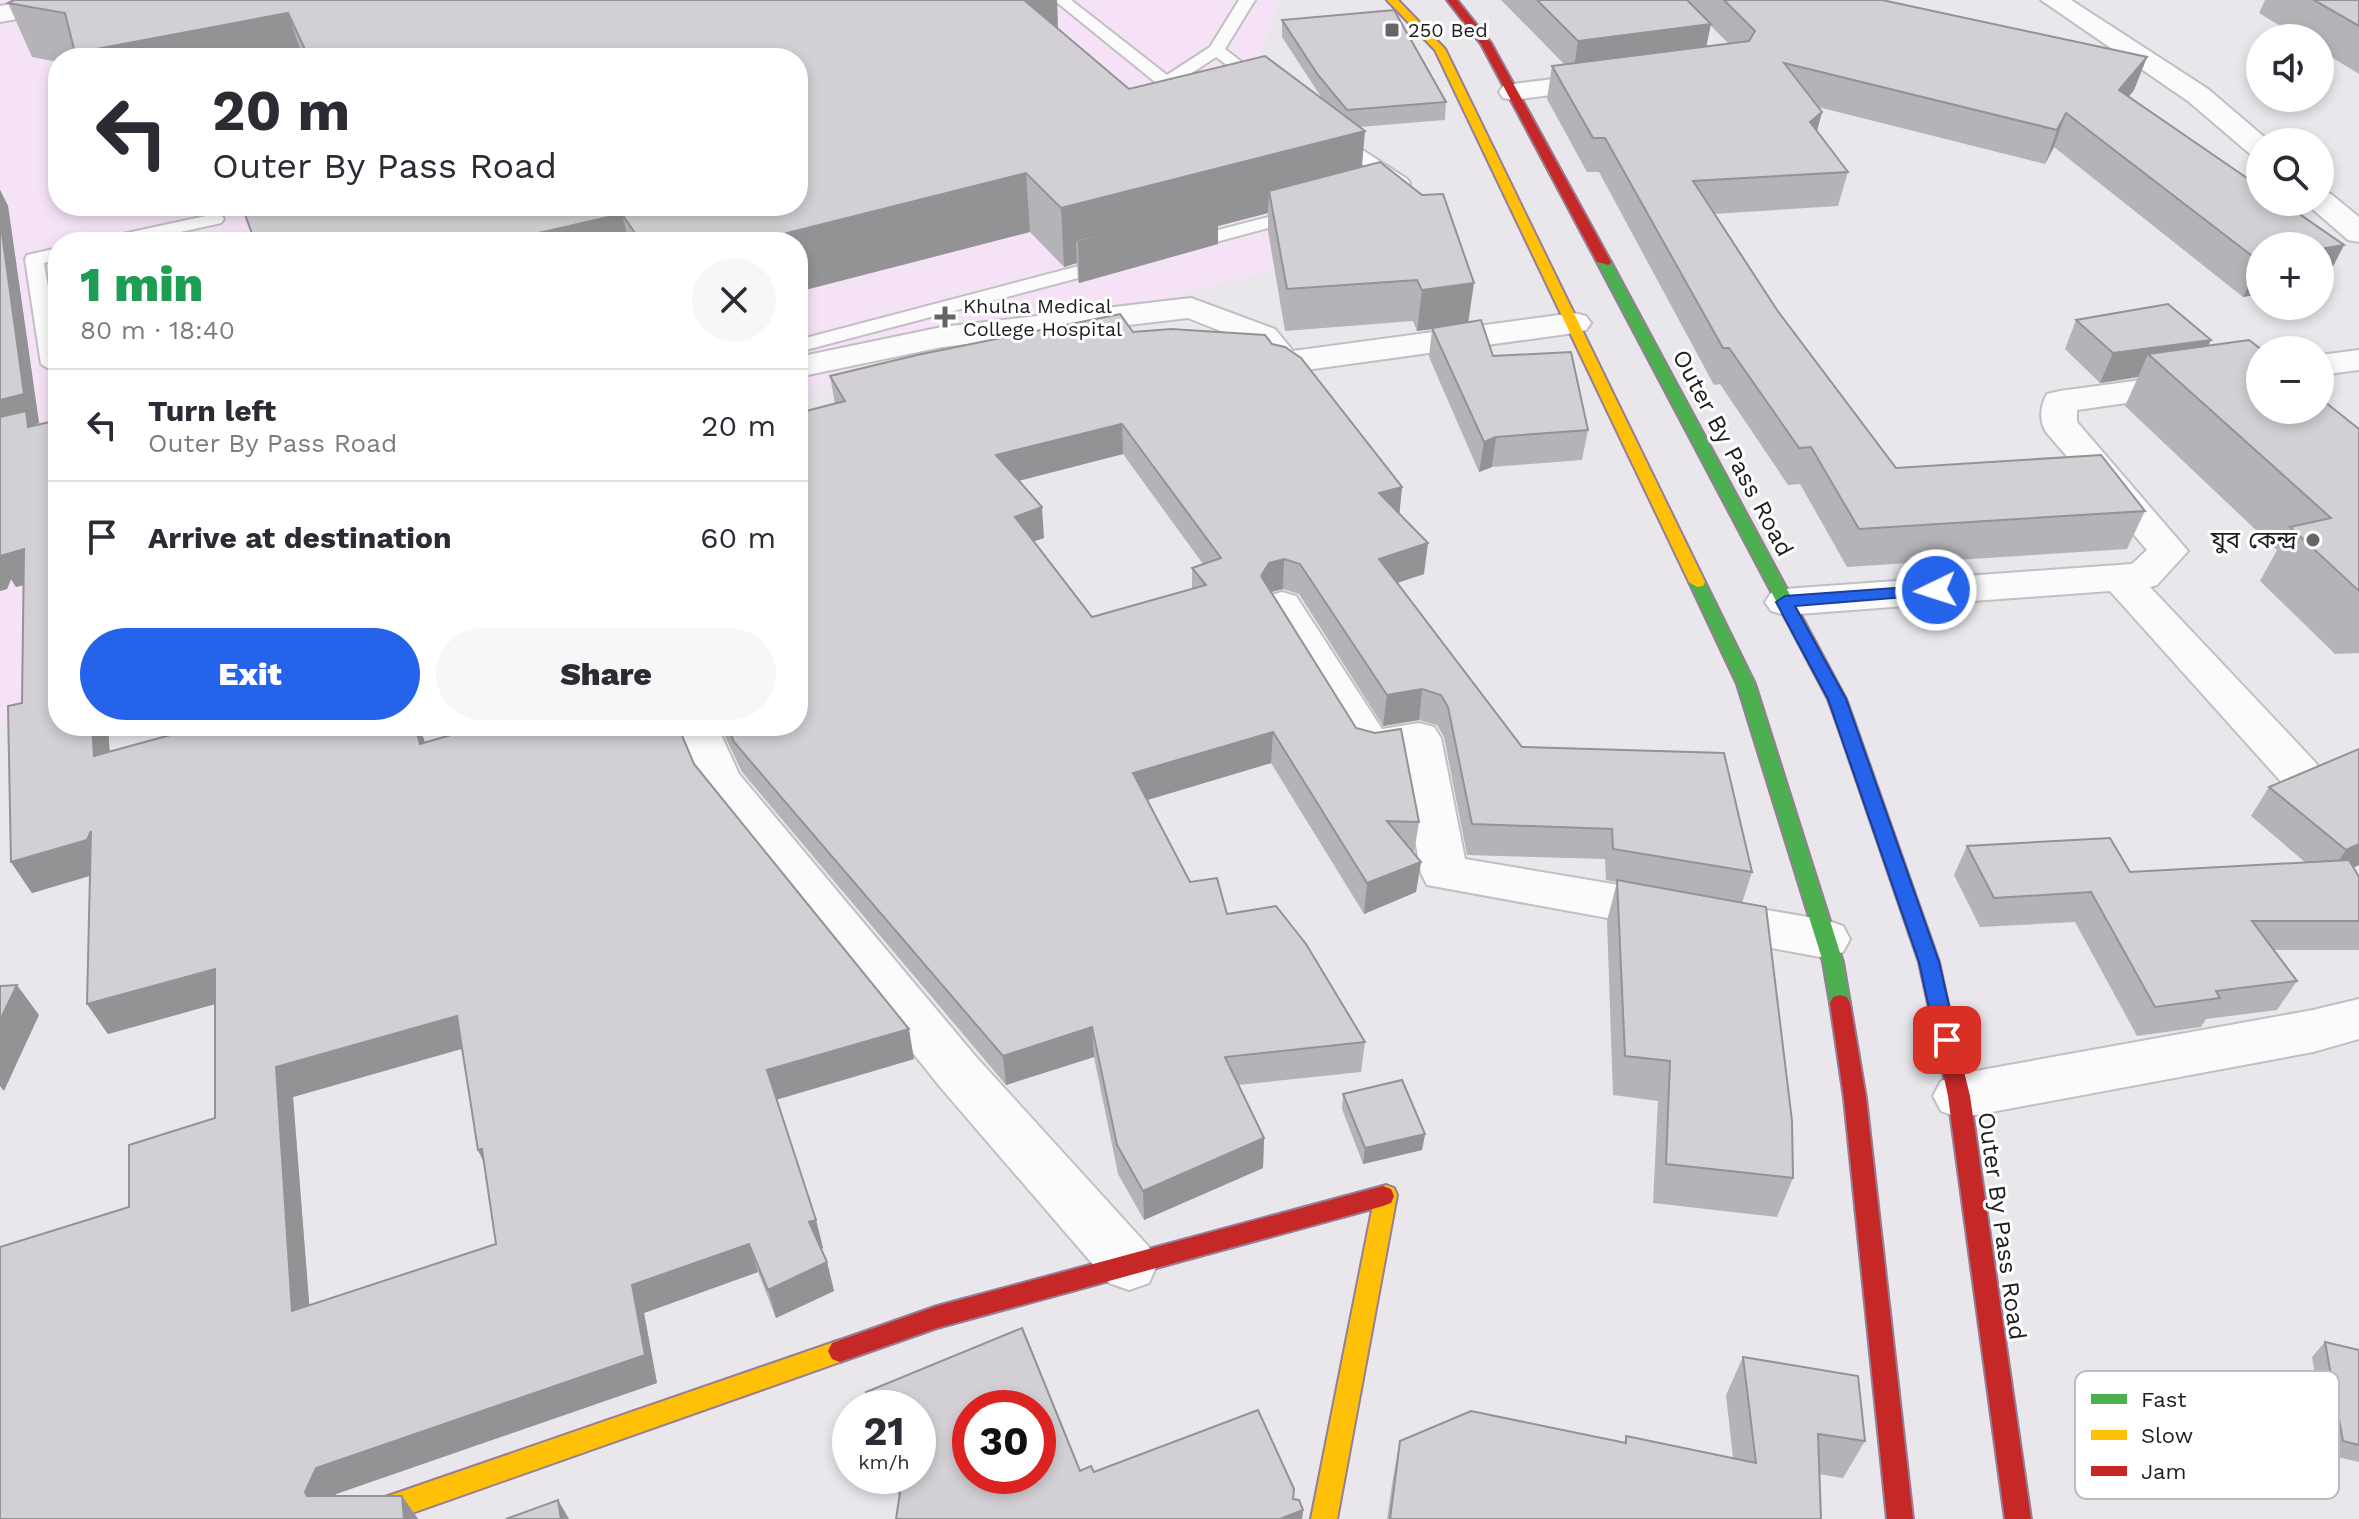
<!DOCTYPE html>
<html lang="en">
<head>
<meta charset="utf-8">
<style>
	body { margin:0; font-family:"Work Sans","Noto Sans Bengali",sans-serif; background:#f7f7f7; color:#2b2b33; height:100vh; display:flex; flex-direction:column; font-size:30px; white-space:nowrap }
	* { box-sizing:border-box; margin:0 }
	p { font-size:26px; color:#7c7c81 }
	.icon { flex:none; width:44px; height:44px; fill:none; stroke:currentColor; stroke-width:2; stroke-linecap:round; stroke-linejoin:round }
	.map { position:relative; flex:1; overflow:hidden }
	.panel { position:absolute; left:48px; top:232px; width:760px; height:504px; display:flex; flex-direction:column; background:#fff; border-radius:32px; box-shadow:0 4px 12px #0003 }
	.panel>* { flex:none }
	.guide { position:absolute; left:48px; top:48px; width:760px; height:168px; border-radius:32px; box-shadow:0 4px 12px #0003; background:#fff; color:#2b2b33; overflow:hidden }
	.buttons { position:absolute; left:2246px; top:24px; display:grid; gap:16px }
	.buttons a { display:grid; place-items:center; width:88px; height:88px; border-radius:50%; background:#fff; box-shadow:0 4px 12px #0003; font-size:40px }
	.speed { position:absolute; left:832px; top:1390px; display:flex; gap:16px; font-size:40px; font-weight:700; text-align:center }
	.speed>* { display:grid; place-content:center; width:104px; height:104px; border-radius:50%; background:#fff; box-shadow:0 4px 12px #0003; line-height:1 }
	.speed small { font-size:20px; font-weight:400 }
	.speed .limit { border:12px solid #d22; background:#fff; color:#111 }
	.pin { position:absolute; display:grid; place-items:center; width:68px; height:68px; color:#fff; margin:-34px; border-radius:16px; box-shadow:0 4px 12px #0006 }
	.me { position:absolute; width:88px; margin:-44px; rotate:266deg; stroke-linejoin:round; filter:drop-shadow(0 0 6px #0008) }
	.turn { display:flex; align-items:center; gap:28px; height:168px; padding:0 32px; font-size:36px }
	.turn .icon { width:104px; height:104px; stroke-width:2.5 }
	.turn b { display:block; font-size:56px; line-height:68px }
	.round { display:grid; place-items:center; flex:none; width:84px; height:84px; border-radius:42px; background:#f7f7f7 }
	.head { display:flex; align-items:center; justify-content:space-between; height:136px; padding:0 32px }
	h1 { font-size:48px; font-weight:800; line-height:60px; color:#1e9e55 }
	.cta { display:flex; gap:16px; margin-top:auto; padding:16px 32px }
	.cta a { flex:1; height:92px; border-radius:48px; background:#2563eb; color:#fff; font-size:32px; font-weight:800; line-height:92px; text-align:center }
	.cta a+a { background:#f7f7f7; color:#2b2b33 }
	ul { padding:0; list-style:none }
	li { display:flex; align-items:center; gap:24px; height:112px; padding:0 32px; border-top:2px solid #e1e1e2 }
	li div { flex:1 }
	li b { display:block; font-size:30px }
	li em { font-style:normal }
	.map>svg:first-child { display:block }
	.education { fill:#f5e2f6; fill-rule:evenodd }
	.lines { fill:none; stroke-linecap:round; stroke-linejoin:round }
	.lane-casing { stroke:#c1bfc2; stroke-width:4 }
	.street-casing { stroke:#c1bfc2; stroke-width:4 }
	.fast-casing { stroke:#967e95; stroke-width:4 }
	.slow-casing { stroke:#967e95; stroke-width:4 }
	.jam-casing { stroke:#967e95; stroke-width:4 }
	.lane { fill:#fcfbfc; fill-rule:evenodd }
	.street { fill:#fcfbfc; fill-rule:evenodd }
	.fast { fill:#4caf50; fill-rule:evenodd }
	.slow { fill:#ffc107; fill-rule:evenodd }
	.jam { fill:#c62828; fill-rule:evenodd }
	.wall { fill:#b5b3b7; fill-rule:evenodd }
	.shaded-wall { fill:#939295 }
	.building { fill:#d2d0d5; stroke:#939295; stroke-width:2; fill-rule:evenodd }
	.route { fill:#2563eb; stroke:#184099; stroke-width:2 }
	.poi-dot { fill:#656466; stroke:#fff; stroke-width:3 }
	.labels { text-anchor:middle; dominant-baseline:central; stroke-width:6; stroke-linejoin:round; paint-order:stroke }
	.far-poi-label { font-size:20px; fill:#1e1e1e; stroke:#fff; text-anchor:start }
	.street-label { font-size:24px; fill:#1e1e1e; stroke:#fff }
	.poi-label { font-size:24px; fill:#1e1e1e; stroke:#fff; text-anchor:end }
	.key { fill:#fff; stroke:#bcbcbc; stroke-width:2 }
	.key-label { font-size:22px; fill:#1e1e1e }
</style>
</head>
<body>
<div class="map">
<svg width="2359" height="1519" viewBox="0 0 2359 1519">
	<rect width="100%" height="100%" fill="#eae7ec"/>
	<path class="education" d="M0,0H1279L1255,70L1338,124L1448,226L798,391V242H58V710L0,725ZM58,58H798V206H58Z"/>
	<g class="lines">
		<defs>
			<g id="lane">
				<path d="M1054,0H1071L1167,75L1210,47L1239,0H1255L1225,49L1269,83L1261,88L1255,86L1216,57L1172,86H1160Z"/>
				<path d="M1335,132L1407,179L1410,183L1407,187H1395L1329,141L1326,137L1329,133Z"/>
				<path d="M1303,208L1312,213L1309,217L1186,250L1177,244L1179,240Z"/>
				<path d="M215,214L221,215L224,219L221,223L136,242H102L104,238Z"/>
				<path d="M58,248V260L44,263L58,345V368L51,370L41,364L25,259L27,255Z"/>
				<path d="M1109,258L1116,260L1118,264L1116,268L798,352V340Z"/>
			</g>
			<g id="street">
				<path d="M35,0H92L88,5L79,8L0,22V6Z"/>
				<path d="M2041,0H2071L2208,89L2270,142H2260V157L2250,154L2188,101Z"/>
				<path d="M1609,72L1619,74L1623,80L1619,86L1513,100L1503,98L1499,92L1503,86L1513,84Z"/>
				<path d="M2320,191L2331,194L2359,217V242L2348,240L2309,206L2306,202H2320Z"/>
				<path d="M1191,298L1275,329L1293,351L1574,313L1586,316L1591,323L1586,330L1574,333L1284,373L1272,370L1251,343L1188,318L942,347L798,377V357L942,327Z"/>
				<path d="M2359,350V370L2320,375V355Z"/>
				<path d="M2260,364V384L2077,410V422L2188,551L2157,585L2150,587L2316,763L2322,774L2316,785L2300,790L2284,785L2110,591L1785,615L1771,611L1765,602L1771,593L1785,589L2132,564L2147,550L2046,432C2039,421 2040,406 2047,394L2060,391Z"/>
				<path d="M1282,592L1296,596L1382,729L1419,723L1434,727L1441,738L1465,859L1826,920L1843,926L1850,939L1843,952L1826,958L1427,885L1421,873L1400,756L1371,761L1356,757L1262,605L1268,596Z"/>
				<path d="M673,726H717L739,774L977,1058L1149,1247L1157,1265L1149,1283L1129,1290L1109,1283L941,1088L705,793Z"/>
				<path d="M2359,999V1039L2313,1052L1959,1118L1941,1111L1933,1096L1941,1081L1959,1074L2313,1010Z"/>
			</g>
			<g id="fast">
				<path d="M1604,258L1611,262L1846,699L1854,721L1851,725L1845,727L1836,721L1828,699L1597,262Z"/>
				<path d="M1697,577L1705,582L1755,684L1843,962L1850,1003L1847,1009L1840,1011L1833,1009L1830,1003L1823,962L1737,684L1689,582Z"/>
			</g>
			<g id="slow">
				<path d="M1387,0H1398L1445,49L1705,582L1703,586L1697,587L1689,582L1435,50Z"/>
				<path d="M1845,715L1854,721L1939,962L1952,1022L1949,1028L1942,1030L1935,1028L1932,1022L1919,962L1836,721Z"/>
				<path d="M1386,1185L1394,1188L1397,1195L1337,1519H1311L1374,1200L1372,1196L1375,1189Z"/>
				<path d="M840,1340L848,1343L852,1351L848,1359L840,1362L395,1519H346L350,1510L359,1506Z"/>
			</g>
			<g id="jam">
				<path d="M1447,0H1457L1491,43L1611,262L1609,265L1597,262L1481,44Z"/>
				<path d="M1840,995L1847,997L1850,1003L1866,1098L1913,1519H1887L1844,1098L1830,1003L1833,997Z"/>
				<path d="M1942,1014L1949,1016L1952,1022L1970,1096L2031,1519H2005L1948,1096L1932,1022L1935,1016Z"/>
				<path d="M1383,1186L1391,1189L1394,1196L1391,1203L1383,1206L937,1328L840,1362L832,1359L828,1351L832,1343L937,1306Z"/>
			</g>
		</defs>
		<use href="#lane" class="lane-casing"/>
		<use href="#street" class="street-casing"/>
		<use href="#fast" class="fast-casing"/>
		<use href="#slow" class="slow-casing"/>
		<use href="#jam" class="jam-casing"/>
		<use href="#lane" class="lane"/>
		<use href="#street" class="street"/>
		<use href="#fast" class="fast"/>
		<use href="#slow" class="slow"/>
		<use href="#jam" class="jam"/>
	</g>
	<g class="wall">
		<path d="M14,0H1057L1058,29L1129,89L1323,100L1282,37V20L1446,102L1445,120L1359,127L1362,167L1493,356L1588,430L1582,460L1492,467L1479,472L1429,357L1432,329L1417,331L1413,321L1285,331L1268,231V213L1218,226V244L1079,283L1078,281L1077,263L1064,267L1030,232L801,291L802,299L798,300V242H255L798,58H58V62L32,57L8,3Z"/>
		<path d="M1501,0H1882L2147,57L2134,90L2129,97L2344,245L2326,280L2260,246V294L2243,297L2054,147L2045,164L1818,107L1822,112L1817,131L1848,172L1838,206L1714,214L1777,310L1896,468L2145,511L2127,549L1847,567L1800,484L1788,485L1720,384L1714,385L1599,172H1587L1547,99L1552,66L1564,64ZM1710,25L1729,44L1706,47Z"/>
		<path d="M2265,0H2359V74L2320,50V38H2300L2259,13Z"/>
		<path d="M0,190L8,206L39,423L34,425L110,751L339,726V729L424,739V743L694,764L914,1059L776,1100L816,1220L823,1248L821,1249L827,1262L834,1291L776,1318L758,1272L644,1313L657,1383L336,1494L335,1496H402L418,1519H0L129,1207L215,1118V1004L108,1034L87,1004L90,876L32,893L11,862L22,703L24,585L16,587L11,579L7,589L0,591ZM462,1049L478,1150L484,1163L496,1244L309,1306L293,1097Z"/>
		<path d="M2076,320L2209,345L2359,429V653L2335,654L2260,581L2277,550L2125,406L2138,377L2100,383L2065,349Z"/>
		<path d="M1133,332L1402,487L1399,514L1424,574L1397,583L1522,747L1752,872L1742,903L1793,1178L1777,1217L1653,1203L1658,1101L1613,1095L1607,921L1617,882L1606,880L1605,859L1467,855L1444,737L1437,725L1419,720L1383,726L1299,594L1283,589L1271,592L1356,728L1419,822L1414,853L1421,862L1416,892L1364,914L1271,763L1147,800L1190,882L1365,1042L1361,1072L1238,1085L1264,1138L1263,1168L1144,1220L1118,1174L1094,1057L1006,1085L742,772L720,726H798L835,404L830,376ZM1123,454L1203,564L1192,568V589L1092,617L1034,541L1044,538L1018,481Z"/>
		<path d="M2359,749V865L2353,868L2359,877V950H2274L2297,981L2277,1010L2206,1019L2201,1027L2137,1036L2075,922L1980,927L1954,875L1967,846L2130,872L2306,863L2251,816L2269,787Z"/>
		<path d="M1343,1094L1425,1134L1422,1150L1363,1164L1342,1109Z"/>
		<path d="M1022,1328L1080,1471L1091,1466L1094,1472L1258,1410L1294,1489L1293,1499L1299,1500L1303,1510L1302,1519H896L899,1496L893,1476H918V1408H870L866,1392ZM970,1408H1038V1476H970Z"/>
		<path d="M2325,1342L2359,1350V1462L2329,1455L2312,1357Z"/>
		<path d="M1743,1357L1865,1441L1843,1478L1819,1474L1821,1519H1387L1393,1478L1400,1441L1624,1443L1626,1436L1733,1458L1726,1395Z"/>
	</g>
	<g class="shaded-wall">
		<path d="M1011,0H1057L1058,32Z"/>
		<path d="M288,13L303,58H77L75,53Z"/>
		<path d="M1711,24L1704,57L1573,73L1578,41Z"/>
		<path d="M2147,57L2134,90L2106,124L2119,90Z"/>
		<path d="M1822,112L1813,145L1810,122Z"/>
		<path d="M2066,113L2054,147L2045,164L2057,130Z"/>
		<path d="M1365,131L1360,189L1269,191L1268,213L1218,226V244L1079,283L1078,242L1076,240L1077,263L1064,267L1061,208Z"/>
		<path d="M1026,173L1030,232L801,291L802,299L798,300V242H782L787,233Z"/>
		<path d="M0,190L8,206L39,423L34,425L42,441L0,434Z"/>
		<path d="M622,214L629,242H528L526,236Z"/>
		<path d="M2344,245L2326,280L2320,281V249Z"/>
		<path d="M2260,262V294L2243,297Z"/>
		<path d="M1474,283L1468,324L1417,331L1422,290Z"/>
		<path d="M2211,340L2198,369L2148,354L2138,377L2100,383L2113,353Z"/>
		<path d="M1122,424L1123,454L999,486L996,455Z"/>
		<path d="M1496,437L1492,467L1479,472L1484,442Z"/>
		<path d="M1402,487L1399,518L1379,493Z"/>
		<path d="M1042,507L1044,538L1017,547L1015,517Z"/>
		<path d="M0,543L24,549L42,580L16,587L11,579L7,589L0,591Z"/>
		<path d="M1428,543L1424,574L1376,590L1379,559Z"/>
		<path d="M1284,559L1283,589L1267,593L1261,576L1269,563Z"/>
		<path d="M1422,689L1419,720L1383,726L1387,695Z"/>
		<path d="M92,726H108L112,786L94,756Z"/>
		<path d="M331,726H339L346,762L332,731Z"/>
		<path d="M415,726H418L424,739L432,775L420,744Z"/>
		<path d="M1273,732L1271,763L1134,804L1133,773Z"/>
		<path d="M91,831L106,871L32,893L11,862Z"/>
		<path d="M2359,844V865L2326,879L2346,850Z"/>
		<path d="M1421,862L1416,892L1364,914L1367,883Z"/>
		<path d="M215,969L233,999L108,1034L87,1004Z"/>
		<path d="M17,985L39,1015L4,1091L0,1086V1020Z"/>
		<path d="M457,1016L471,1046L293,1097L312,1339L292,1311L276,1067Z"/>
		<path d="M1092,1027L1094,1057L1006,1085L1003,1056Z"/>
		<path d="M909,1029L914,1059L775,1100L767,1070Z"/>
		<path d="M1425,1134L1422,1150L1363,1164L1365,1148Z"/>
		<path d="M1264,1138L1263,1168L1144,1220L1143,1191Z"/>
		<path d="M482,1149L492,1179L478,1150Z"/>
		<path d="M816,1220L823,1248L817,1251L809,1222Z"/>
		<path d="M749,1244L758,1272L644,1313L657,1383L336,1494L325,1518L305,1492L316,1468L632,1285Z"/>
		<path d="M827,1262L834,1291L776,1318L768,1290Z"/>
		<path d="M402,1496L418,1519H404Z"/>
		<path d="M558,1500L569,1519H561Z"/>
		<path d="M1303,1510L1302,1519H1280Z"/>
	</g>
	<g class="building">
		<path d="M14,0H1024L1129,89L1265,56L1365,131L1061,208L1026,173L787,233L793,239L782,242H641L622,214L526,236L530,242H255L242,206H798V58H309L288,13L75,53L65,13L8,3Z"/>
		<path d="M1537,0H1687L1711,24L1578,41Z"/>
		<path d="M1724,0H1882L2147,57L2119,90L2260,187V202H2282L2344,245L2320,249V246H2260V262L2066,113L2057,130L1784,63L1822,112L1810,122L1848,172L1693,181L1777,310L1896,468L2101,455L2145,511L1859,529L1811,447L1799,448L1729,348H1723L1605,138H1593L1552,66L1749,41L1755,31Z"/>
		<path d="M2314,0H2359V26Z"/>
		<path d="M1394,10L1446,102L1347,110L1318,75L1282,20Z"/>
		<path d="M1380,162L1422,195L1443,194L1474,283L1422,290L1417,280L1287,289L1269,191Z"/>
		<path d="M1218,204L1078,242L1076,240Z"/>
		<path d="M0,219L24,394L0,400Z"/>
		<path d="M2168,304L2211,340L2113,353L2076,320Z"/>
		<path d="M1120,314L1133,332L1171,329L1265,335L1272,344L1285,347L1301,358L1402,487L1379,493L1428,543L1379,559L1522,747L1724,753L1752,872L1613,849L1612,829L1472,824L1448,707L1441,695L1422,689L1387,695L1300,564L1284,559L1269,563L1261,576L1356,728L1375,733L1401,729L1419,822L1387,821L1421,862L1367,883L1273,732L1133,773L1190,882L1217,878L1227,914L1276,906L1306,944L1365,1042L1225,1057L1264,1138L1143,1191L1117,1145L1092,1027L1003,1056L734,742L727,726H798V413L845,401L830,376L917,355ZM1122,424L1221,558L1192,568L1206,585L1092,617L1015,517L1042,507L996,455Z"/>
		<path d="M1481,320L1493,356L1571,352L1588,430L1496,437L1484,442L1432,328Z"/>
		<path d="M2249,340L2262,350H2260V410H2320V398L2359,429V591L2290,527L2331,518L2148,354Z"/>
		<path d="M26,411L28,427L58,420V726H92L94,756L203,726H331L332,731L349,726H415L420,744L482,726H678L694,764L909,1029L767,1070L816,1220L809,1222L827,1262L768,1290L749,1244L632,1285L645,1355L316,1468L305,1492L307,1496H402L404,1519H0V1247L129,1207V1145L215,1118V969L87,1004L91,831L87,840L11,862L8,706L22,703L24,549L0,556V417ZM457,1016L478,1150L482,1149L496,1244L292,1311L276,1067Z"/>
		<path d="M2359,749V844L2346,850L2269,787Z"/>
		<path d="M2110,838L2130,872L2349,860L2359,877V921H2252L2297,981L2216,991L2220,998L2155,1007L2091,892L1994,898L1967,846Z"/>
		<path d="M1617,880L1766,907L1792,1121L1793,1178L1666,1164L1670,1061L1625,1056Z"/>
		<path d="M17,985L0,1020V986Z"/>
		<path d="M1402,1080L1425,1134L1365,1148L1343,1094Z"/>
		<path d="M1022,1328L1080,1471L1091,1466L1094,1472L1258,1410L1294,1489L1293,1499L1299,1500L1303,1510L1280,1519H896L900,1493L894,1476H918V1408H872L866,1392ZM970,1408H1038V1476H970Z"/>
		<path d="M2325,1342L2359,1350V1445L2343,1441Z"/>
		<path d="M1743,1357L1858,1376L1865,1441L1818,1434L1821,1519H1390L1400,1441L1471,1411L1626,1443V1436L1756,1463Z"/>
		<path d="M558,1500L561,1519H506Z"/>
	</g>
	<path class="route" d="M1936,585L1945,590L1942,594L1795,606L1846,699L1939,962L1957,1040L1954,1046L1947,1048L1939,1046L1936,1040L1919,962L1828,699L1776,602L1785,596Z"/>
	<g class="poi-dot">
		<rect x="1384" y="22" width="16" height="16" rx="4"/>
		<path d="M941 305h8v8h8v8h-8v8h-8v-8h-8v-8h8z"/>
		<circle cx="2313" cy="540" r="8"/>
	</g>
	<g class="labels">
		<g class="far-poi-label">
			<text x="1408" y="30">250 Bed</text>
			<text x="963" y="306">Khulna Medical<tspan x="963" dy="23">College Hospital</tspan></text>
		</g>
		<g class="street-label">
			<text transform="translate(1733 453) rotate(62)">Outer By Pass Road</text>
			<text transform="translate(2002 1226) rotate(82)">Outer By Pass Road</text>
		</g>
		<g class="poi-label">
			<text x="2297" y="540">যুব কেন্দ্র</text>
		</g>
	</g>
	<rect x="2075" y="1371" width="264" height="128" rx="12" class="key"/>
	<rect x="2091" y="1394" width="36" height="10" fill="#4caf50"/>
	<rect x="2091" y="1430" width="36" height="10" fill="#ffc107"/>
	<rect x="2091" y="1466" width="36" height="10" fill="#c62828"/>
	<g class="key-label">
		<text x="2141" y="1407">Fast</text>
		<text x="2141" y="1443">Slow</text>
		<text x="2141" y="1479">Jam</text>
	</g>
</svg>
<div class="buttons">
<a><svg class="icon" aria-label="sound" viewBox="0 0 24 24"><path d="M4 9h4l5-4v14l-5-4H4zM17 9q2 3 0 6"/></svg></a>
<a><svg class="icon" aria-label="search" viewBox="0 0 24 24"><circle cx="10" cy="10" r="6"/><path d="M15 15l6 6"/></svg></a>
<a>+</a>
<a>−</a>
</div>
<div class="speed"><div>21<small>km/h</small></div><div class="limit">30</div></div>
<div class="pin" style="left:1947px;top:1040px;background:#d93025"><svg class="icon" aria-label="arrive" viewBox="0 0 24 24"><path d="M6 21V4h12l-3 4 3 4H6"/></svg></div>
<svg class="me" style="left:1936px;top:590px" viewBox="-20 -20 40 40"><circle r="17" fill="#2563eb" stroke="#fff" stroke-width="3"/><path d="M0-11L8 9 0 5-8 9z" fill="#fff"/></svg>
<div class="guide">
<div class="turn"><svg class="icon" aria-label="left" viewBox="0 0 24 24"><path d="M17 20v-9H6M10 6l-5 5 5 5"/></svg><div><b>20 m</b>Outer By Pass Road</div></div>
</div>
<section class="panel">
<div class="head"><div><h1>1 min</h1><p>80 m · 18:40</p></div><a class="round"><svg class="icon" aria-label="close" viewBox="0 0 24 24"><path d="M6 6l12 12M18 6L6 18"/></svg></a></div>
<ul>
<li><svg class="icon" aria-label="left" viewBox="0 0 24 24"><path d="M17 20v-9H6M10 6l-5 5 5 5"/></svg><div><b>Turn left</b><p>Outer By Pass Road</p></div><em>20 m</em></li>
<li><svg class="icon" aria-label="arrive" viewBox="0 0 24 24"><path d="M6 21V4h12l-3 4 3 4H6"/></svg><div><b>Arrive at destination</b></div><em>60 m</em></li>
</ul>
<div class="cta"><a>Exit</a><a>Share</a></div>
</section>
</div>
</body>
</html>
